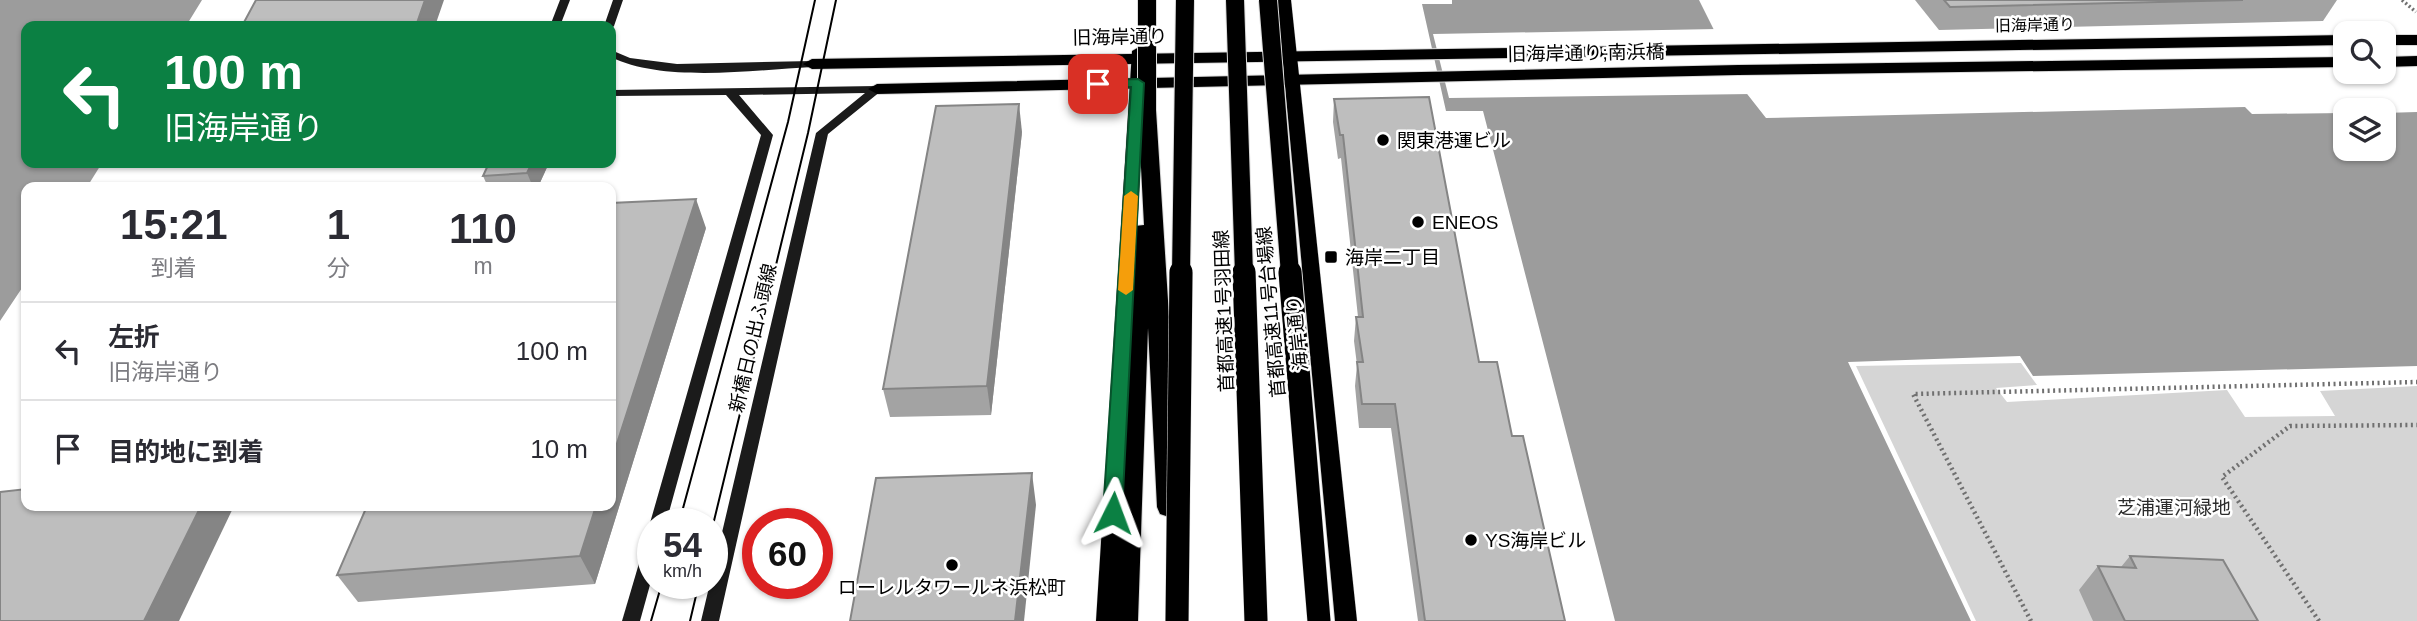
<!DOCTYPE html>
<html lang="ja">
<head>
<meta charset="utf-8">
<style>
	body { margin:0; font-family:Helvetica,"Noto Sans JP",sans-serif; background:#f7f7f7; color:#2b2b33; height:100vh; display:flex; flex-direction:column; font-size:26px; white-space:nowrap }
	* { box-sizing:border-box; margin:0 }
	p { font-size:23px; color:#7c7c81 }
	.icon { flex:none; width:38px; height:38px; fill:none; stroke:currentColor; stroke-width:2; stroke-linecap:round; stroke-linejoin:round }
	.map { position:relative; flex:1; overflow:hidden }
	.panel { position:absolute; left:21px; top:182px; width:595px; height:329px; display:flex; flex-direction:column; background:#fff; border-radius:14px; box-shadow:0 2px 5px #0004 }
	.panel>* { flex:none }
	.top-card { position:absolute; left:21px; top:21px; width:595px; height:147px; border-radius:14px; box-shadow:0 2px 5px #0004; background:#0b8043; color:#fff; overflow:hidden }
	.tools { position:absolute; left:2333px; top:21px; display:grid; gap:14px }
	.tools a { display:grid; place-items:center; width:63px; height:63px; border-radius:14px; background:#fff; box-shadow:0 2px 5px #0004; font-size:35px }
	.speed { position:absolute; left:637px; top:508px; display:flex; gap:14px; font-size:35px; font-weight:700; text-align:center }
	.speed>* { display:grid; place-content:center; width:91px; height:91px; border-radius:50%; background:#fff; box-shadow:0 2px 5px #0004; line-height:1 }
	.speed small { font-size:18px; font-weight:400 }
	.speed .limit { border:10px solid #d22; background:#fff; color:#111 }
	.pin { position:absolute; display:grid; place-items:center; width:60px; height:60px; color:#fff; margin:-30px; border-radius:14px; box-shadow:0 4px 10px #0006 }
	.me { position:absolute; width:77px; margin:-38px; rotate:3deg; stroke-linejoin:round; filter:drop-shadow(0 0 5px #0008) }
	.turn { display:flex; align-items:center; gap:24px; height:147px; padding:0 28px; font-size:32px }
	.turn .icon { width:91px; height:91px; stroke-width:2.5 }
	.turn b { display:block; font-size:49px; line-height:60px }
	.eta { display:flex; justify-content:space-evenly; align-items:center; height:119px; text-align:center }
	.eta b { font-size:42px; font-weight:700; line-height:49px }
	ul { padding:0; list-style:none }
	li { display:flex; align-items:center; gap:21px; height:98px; padding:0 28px; border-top:2px solid #e1e1e2 }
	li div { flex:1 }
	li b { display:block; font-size:26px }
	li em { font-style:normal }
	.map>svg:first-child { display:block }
	.green { fill:#d5d5d5 }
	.water { fill:#9c9c9c }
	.pier { fill:#fff }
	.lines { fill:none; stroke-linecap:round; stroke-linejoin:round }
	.primary-casing { stroke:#dbdbdb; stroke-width:1 }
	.highway-casing { stroke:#dbdbdb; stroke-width:2 }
	.path-far1 { stroke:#707070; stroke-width:3.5; stroke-dasharray:2 2.5; stroke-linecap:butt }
	.path { stroke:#707070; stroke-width:4.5; stroke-dasharray:2 3.5; stroke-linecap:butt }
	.secondary { fill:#1b1b1b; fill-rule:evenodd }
	.primary { fill:#000; fill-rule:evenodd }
	.highway { fill:#000; fill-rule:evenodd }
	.tram { stroke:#000; stroke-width:2 }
	.highway-bridge-far1-casing { stroke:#dbdbdb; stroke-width:20; stroke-linecap:butt }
	.highway-bridge-casing { stroke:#dbdbdb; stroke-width:24; stroke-linecap:butt }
	.highway-bridge-far1 { stroke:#000; stroke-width:18 }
	.highway-bridge { stroke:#000; stroke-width:23 }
	.wall { fill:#a3a3a3 }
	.shaded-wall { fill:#858585 }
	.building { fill:#bebebe; stroke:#858585; stroke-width:2 }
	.route { fill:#0b8043; stroke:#07532c; stroke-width:2 }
	.slow { fill:#f59e0b }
	.poi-dot { fill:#000; stroke:#fff; stroke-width:2.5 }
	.labels { text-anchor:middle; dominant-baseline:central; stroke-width:5; stroke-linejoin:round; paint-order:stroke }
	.far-street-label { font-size:16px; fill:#000; stroke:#fff }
	.street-label { font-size:19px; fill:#000; stroke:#fff }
	.poi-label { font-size:19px; fill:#000; stroke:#fff; text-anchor:start }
	.park-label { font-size:19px; fill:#2c2c2c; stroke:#fff }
</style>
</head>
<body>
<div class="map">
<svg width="2417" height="621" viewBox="0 0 2417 621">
	<rect width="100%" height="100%" fill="#fff"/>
	<path class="green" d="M2021,363L2037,385L1996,388L2007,402L2227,390L2245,417L2335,416L2320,391L2417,386V621H1976L1856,366Z"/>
	<g class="water">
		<path d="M0,0H202L186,26H26V163H102L87,187H26V282L0,321Z"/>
		<path d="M1452,0H1699L1744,90L1766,118L2245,107L2252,114L2345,113V149H2384V113L2417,112V366L2033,376L2020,356L1848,362L1971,621H1615L1483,111H1446L1422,4H1452Z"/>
	</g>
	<path class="pier" d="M1717,29L1752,94L1449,98L1433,34Z"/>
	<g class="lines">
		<defs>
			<g id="primary">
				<path d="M1277,0H1291L1357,621H1335Z"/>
				<path d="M1139,47L1146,51L1118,621H1096L1132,51Z"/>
			</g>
			<g id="highway">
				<path d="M2345,35V45L812,69L803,64L812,59Z"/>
				<rect x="2384" y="35" width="33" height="10"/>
				<path d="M2417,56V66L2384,67V57Z"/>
				<path d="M2345,57V67L1738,75L877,94L868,89L877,84L1738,65Z"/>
				<path d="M1147,105L1156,110L1181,507L1178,514L1169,517L1160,514L1157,507L1148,328L1138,621H1112L1132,231L1135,226L1144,225L1138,110Z"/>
			</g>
		</defs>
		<use href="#primary" class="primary-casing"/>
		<use href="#highway" class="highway-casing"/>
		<path class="path-far1" d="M2402,0L2416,12"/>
		<g class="path">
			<path d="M2031,621L1913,394L2417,382"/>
			<path d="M2319,621L2222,477L2290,426L2417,425"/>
		</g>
		<g class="secondary">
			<path d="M560,0H570L560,26H550Z"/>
			<path d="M613,0H623L614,26L611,29V26H604Z"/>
			<path d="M611,50L630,58L677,64L812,61L818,64L812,67C754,70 663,83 611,57Z"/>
			<path d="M877,86L881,87V91L828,134L719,621H701L710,583H712V575L816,133L865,93L739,95L773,135L666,523H653V528L650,523L761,135L726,95L611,96V90Z"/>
			<path d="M653,536V574L640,621H622L645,543L647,538Z"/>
		</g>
		<use href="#primary" class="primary"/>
		<use href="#highway" class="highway"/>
		<g class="tram">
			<path d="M679,523L788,122L815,0"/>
			<path d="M712,529L808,133L836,0"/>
			<path d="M651,621L662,583"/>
			<path d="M690,621L699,583"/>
		</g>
		<defs>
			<g id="highway-bridge-far1">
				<path d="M1147,0V110"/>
				<path d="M1235,0L1244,274"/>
				<path d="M1268,0L1290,274"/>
				<path d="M1181,274L1185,0"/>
			</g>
			<g id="highway-bridge">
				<path d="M1244,272L1256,621"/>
				<path d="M1290,272L1319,621"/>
				<path d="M1177,621L1181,272"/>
			</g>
		</defs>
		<use href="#highway-bridge-far1" class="highway-bridge-far1-casing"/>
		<use href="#highway-bridge" class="highway-bridge-casing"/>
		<use href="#highway-bridge-far1" class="highway-bridge-far1"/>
		<use href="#highway-bridge" class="highway-bridge"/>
	</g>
	<g class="wall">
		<path d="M1915,0H2337L2323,21L1939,30Z"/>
		<path d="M1334,99L1479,362L1512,436L1565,621H1418L1391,428H1359L1355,386L1357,365L1354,341L1356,317H1358L1341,158L1338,159L1333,122Z"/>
		<path d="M1022,132L991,415L890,417L883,389Z"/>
		<path d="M489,163H549L538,187H488L483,176Z"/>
		<path d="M706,228L595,584L358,602L337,575Z"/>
		<path d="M2130,556L2258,621H2093L2079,590L2098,566L2121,567Z"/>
	</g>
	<g class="shaded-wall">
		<path d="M425,0H444L435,26H384Z"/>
		<path d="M1019,104L1022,132L991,415L987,386Z"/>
		<path d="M532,163H549L538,187H533L527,173Z"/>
		<path d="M696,199L706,228L595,584L580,556L596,506H611V462Z"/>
		<path d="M1032,473L1036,505L1024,621H1015Z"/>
		<path d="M201,506H234L179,621H144Z"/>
	</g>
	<g class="building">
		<path d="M256,0H425L417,23L384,26H242Z"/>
		<path d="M1944,0H2243L1950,7Z"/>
		<path d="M1429,97L1479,362H1497L1512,436H1523L1565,621H1425L1395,404H1362L1357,362H1363L1356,317H1363L1343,135H1340L1334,99Z"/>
		<path d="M1019,104L987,386L883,389L936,106Z"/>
		<path d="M489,163H532L527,173L483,176Z"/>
		<path d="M696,199L611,462V203Z"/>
		<path d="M1032,473L1015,621H850L876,478Z"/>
		<path d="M26,489V506H201L144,621H0V492Z"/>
		<path d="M367,506H596L580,556L337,575Z"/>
		<path d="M2130,556L2223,560L2258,621H2125L2098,566L2136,568Z"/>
	</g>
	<path class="route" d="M1138,79L1144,83L1122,513L1113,521L1103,513L1131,87L1098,88L1091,84L1098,80Z"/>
	<path class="slow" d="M1131,191L1138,196L1133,290L1126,295L1118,290L1124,196Z"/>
	<g class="poi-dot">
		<circle cx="1383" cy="140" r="7"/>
		<circle cx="1418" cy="222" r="7"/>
		<rect x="1324" y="250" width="14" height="14" rx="3.5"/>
		<circle cx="1471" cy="540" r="7"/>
		<circle cx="952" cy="565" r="7"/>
	</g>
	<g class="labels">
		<g class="far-street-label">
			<text transform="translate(2035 25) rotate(-1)">旧海岸通り</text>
		</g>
		<g class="street-label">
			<text transform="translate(1120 37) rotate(-1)">旧海岸通り</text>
			<text transform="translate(1586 53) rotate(-1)">旧海岸通り;南浜橋</text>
			<text transform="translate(1224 311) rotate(-92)">首都高速1号羽田線</text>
			<text transform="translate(1271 312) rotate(-95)">首都高速11号台場線</text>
			<text transform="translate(1297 333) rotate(-96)">海岸通り</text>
			<text transform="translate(753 338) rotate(-77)">新橋日の出ふ頭線</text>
		</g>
		<g class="poi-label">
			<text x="1397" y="140">関東港運ビル</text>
			<text x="1432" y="222">ENEOS</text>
			<text x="1345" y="257">海岸二丁目</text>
			<text x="1485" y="540">YS海岸ビル</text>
			<text x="952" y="587" text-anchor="middle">ローレルタワールネ浜松町</text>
		</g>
		<g class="park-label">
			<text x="2174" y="507">芝浦運河緑地</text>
		</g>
	</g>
</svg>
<div class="tools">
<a><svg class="icon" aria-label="search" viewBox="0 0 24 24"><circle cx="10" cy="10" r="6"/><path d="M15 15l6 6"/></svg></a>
<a><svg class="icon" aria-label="layers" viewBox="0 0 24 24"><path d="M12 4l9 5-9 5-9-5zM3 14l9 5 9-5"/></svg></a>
</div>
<div class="speed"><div>54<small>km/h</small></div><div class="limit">60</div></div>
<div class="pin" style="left:1098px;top:84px;background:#d93025"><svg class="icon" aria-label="arrive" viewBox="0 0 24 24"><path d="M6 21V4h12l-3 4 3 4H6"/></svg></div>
<svg class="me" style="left:1113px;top:513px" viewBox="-20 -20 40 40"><path d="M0-17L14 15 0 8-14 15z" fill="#0b8043" stroke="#fff" stroke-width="4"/></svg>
<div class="top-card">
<div class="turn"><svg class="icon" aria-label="left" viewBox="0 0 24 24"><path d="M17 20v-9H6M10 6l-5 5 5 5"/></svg><div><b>100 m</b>旧海岸通り</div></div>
</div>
<section class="panel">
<div class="eta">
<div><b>15:21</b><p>到着</p></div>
<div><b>1</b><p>分</p></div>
<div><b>110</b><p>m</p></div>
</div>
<ul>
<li><svg class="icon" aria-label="left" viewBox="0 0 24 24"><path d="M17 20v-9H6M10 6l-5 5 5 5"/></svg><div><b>左折</b><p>旧海岸通り</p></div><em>100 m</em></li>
<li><svg class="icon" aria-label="arrive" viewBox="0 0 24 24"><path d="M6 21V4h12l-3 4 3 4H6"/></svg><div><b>目的地に到着</b></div><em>10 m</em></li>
</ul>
</section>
</div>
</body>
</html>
